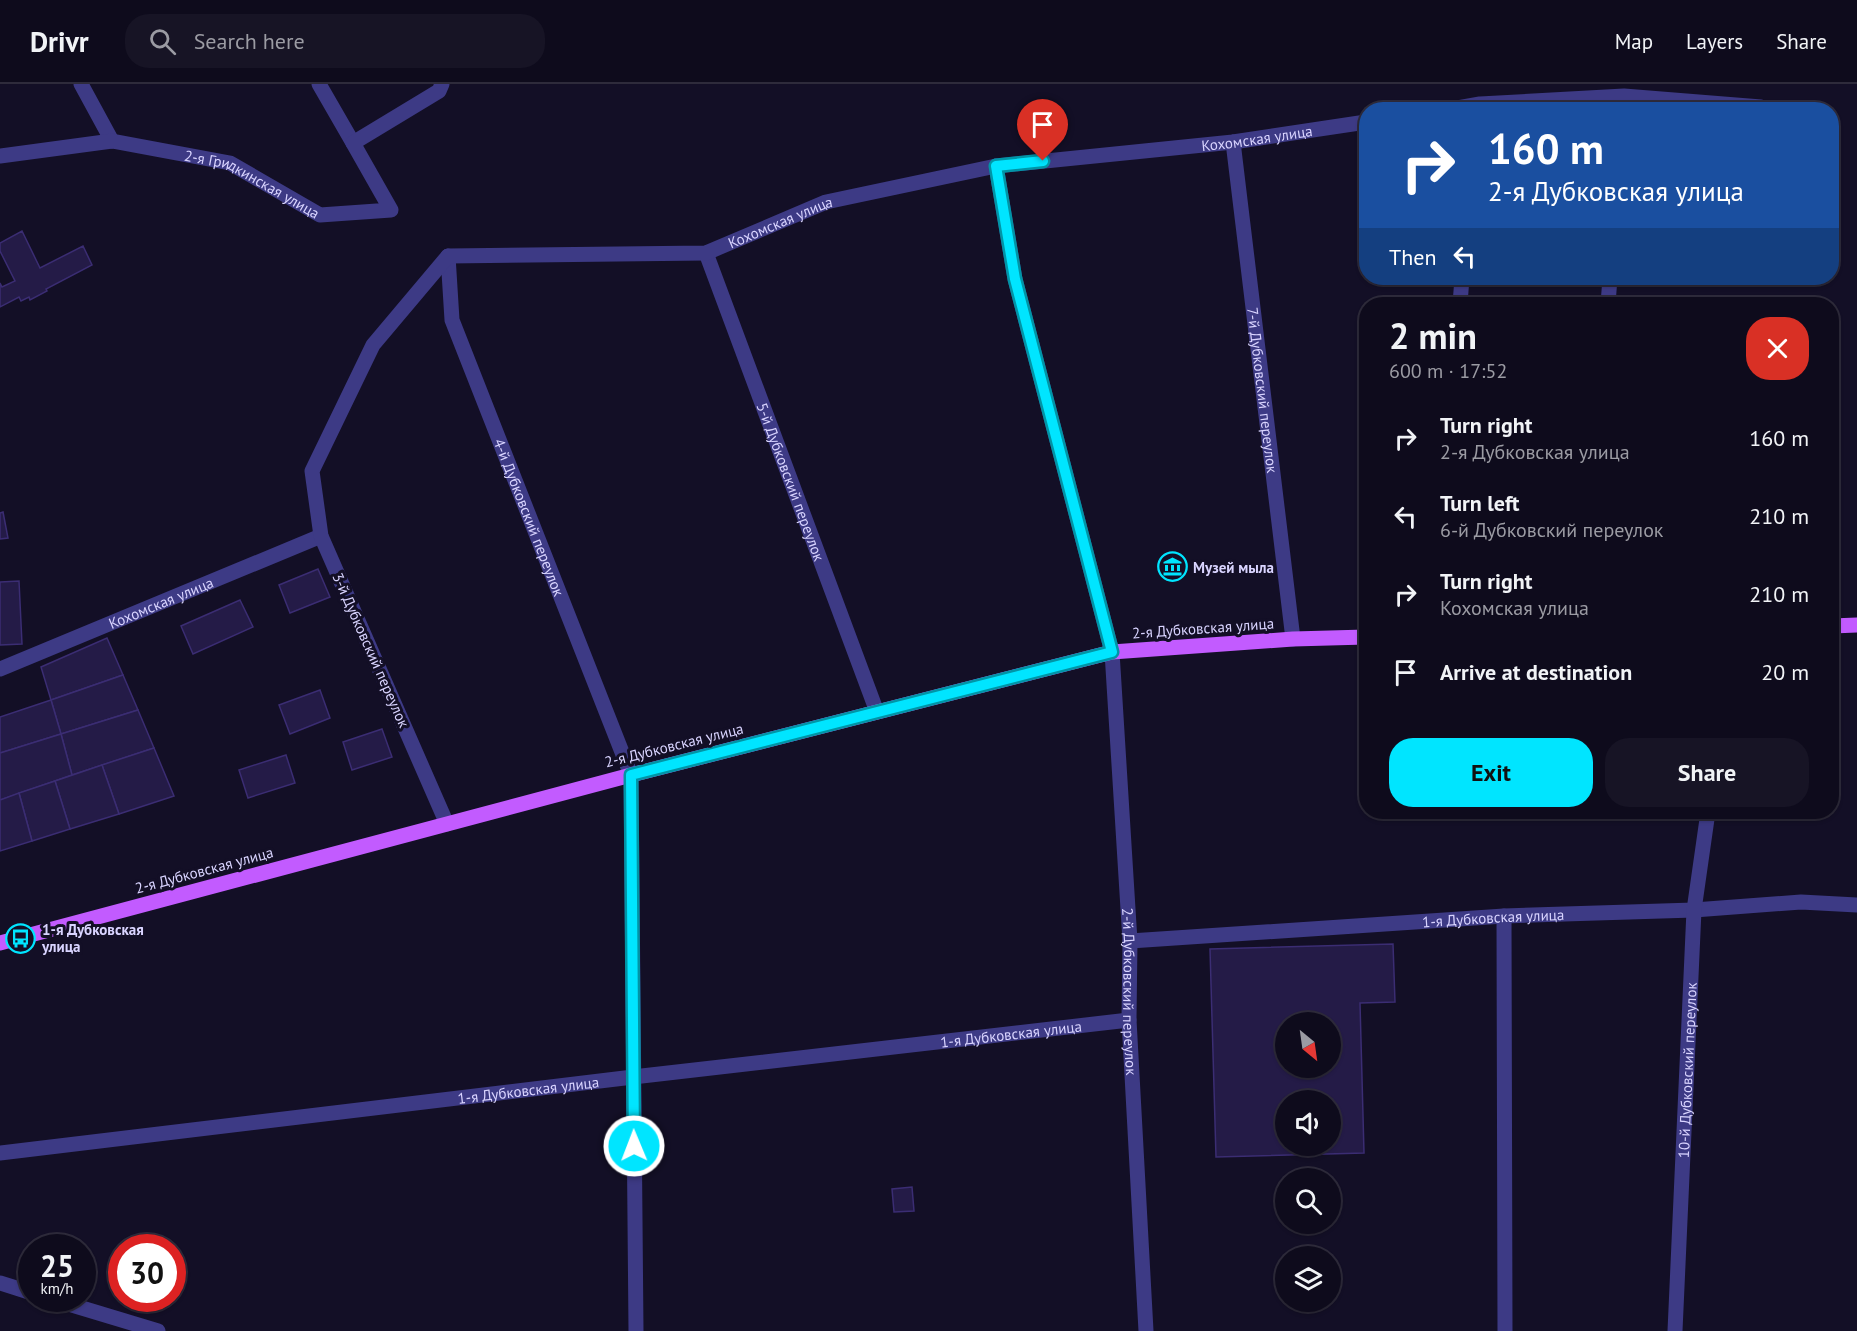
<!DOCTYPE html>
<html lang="en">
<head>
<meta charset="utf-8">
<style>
	body { margin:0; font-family:"PT Sans",sans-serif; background:#171425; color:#f1f3f6; height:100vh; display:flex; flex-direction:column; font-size:22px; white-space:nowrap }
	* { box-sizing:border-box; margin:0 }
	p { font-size:20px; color:#9b9ba3 }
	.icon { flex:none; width:33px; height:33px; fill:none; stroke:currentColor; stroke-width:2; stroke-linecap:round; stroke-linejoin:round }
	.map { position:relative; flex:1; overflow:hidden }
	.sheet { position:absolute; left:1359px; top:213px; width:480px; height:522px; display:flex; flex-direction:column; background:#0e0b1c; border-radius:24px; box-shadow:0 2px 4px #0004,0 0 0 2px #2e2b3b }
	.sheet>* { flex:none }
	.top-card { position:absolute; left:1359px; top:18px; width:480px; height:183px; border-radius:24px; box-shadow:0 2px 4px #0004,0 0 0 2px #2e2b3b; background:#1a4fa0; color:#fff; overflow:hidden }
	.needle { width:39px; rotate:151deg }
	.controls { position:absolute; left:1275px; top:928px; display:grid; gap:12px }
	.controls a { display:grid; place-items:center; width:66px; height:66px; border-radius:50%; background:#0e0b1c; box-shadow:0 2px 4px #0004,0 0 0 2px #2e2b3b; font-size:30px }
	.speed { position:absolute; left:18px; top:1150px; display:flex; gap:12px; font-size:30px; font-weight:700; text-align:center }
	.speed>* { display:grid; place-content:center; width:78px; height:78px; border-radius:50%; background:#0e0b1c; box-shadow:0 2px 4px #0004,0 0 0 2px #2e2b3b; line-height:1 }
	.speed small { font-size:15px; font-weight:400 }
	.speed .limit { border:9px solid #d22; background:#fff; color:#111 }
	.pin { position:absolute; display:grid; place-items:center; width:51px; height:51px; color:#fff; margin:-62px -26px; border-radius:50% 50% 50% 0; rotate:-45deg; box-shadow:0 0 6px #0007 }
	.pin .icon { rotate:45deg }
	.me { position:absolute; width:66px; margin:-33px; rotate:359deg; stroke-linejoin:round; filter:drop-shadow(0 0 4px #0008) }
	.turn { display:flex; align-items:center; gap:21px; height:126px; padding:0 30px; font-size:27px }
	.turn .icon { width:78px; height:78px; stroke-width:2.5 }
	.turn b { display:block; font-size:42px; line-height:51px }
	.then { display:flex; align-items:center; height:57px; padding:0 30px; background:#0003; gap:12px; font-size:22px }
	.round { display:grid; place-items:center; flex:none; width:63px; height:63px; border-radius:24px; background:#171425 }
	.overview { display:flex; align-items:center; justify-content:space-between; height:102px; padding:0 30px }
	h1 { font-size:36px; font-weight:800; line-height:45px }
	.button { display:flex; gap:12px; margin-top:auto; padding:12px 30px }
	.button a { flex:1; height:69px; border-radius:24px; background:#00e5ff; color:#111; font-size:24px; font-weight:800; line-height:69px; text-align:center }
	.button a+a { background:#171425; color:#f1f3f6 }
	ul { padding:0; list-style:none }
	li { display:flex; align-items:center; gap:18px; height:78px; padding:0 30px }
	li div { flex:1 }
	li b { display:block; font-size:22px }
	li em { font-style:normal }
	header { display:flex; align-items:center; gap:36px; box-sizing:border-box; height:84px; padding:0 30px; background:#0e0b1c; border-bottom:2px solid #2e2b3b }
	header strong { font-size:28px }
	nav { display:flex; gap:33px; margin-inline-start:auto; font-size:21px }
	.search { width:420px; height:54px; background:#171425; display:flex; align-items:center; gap:15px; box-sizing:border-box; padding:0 21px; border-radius:24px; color:#9b9ba3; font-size:22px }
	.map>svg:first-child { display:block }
	.building { fill:#241b47; stroke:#3b2d73; stroke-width:1.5; fill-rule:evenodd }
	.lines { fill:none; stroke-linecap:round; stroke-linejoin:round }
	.minor { stroke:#3d3a85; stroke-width:15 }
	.major { stroke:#c25bff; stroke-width:15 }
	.route-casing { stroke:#0095a6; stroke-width:15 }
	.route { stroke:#00e5ff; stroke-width:10 }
	.labels { text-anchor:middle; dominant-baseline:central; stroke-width:6; stroke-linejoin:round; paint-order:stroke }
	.street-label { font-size:15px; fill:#d9d4ff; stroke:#130f26 }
	.poi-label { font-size:15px; font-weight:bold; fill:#d9d4ff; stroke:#130f26; text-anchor:start }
</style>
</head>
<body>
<header>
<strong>Drivr</strong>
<div class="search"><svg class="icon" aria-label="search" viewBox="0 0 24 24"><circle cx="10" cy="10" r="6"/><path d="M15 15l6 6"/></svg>Search here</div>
<nav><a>Map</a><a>Layers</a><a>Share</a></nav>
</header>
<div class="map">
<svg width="1857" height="1247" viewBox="0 0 1857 1247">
	<rect width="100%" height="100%" fill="#130f26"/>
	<g class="building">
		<path d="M22,147L40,184L83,162L92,181L46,205L47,207L30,216L29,213L21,217L19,213L0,223V199L2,203L15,197L0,167V159Z"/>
		<path d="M3,428L8,454L0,455V429Z"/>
		<path d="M318,485L330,513L290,529L279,501Z"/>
		<path d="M19,497L22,560L0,561V498Z"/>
		<path d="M240,516L253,543L193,570L181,542Z"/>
		<path d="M107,554L123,591L51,616L41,583Z"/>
		<path d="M123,591L138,626L61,650L51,616Z"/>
		<path d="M320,606L330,634L290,650L279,621Z"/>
		<path d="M51,616L61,650L0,669V633Z"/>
		<path d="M138,626L154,664L72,691L61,650Z"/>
		<path d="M382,645L392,673L352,686L343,658Z"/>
		<path d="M61,650L72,691L0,716V669Z"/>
		<path d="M154,664L174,712L119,730L102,681Z"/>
		<path d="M286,671L295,699L248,714L239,686Z"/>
		<path d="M102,681L119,730L70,745L55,697Z"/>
		<path d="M55,697L70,745L32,757L19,709Z"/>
		<path d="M19,709L32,757L0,767V716Z"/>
		<path d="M1393,860L1395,918L1360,919L1364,1069L1216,1073L1210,865ZM1286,939H1330V984H1286ZM1286,1017H1330V1062H1286Z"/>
		<path d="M912,1103L914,1127L894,1128L892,1105Z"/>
	</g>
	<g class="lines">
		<g class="minor">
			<path d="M81,0L112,57"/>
			<path d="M319,0L353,59"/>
			<path d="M1446,26L1480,20L1624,12L1761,23"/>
			<path id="s1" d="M1233,58L1293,555"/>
			<path id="s2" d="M0,72L112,57L230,79L320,131L391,126L353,59L439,7L442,0"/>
			<path id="s3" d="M996,82L1015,195L1112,568L1130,857L1129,936L1146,1247"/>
			<path id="s4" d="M706,169L877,628"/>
			<path id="s5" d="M448,172L452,236L631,691L636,1247"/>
			<path d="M1460,220L1462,194"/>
			<path d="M1608,220L1610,194"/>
			<path id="s6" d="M0,585L321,452"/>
			<path id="s7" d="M447,740L321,452L312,387L373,261L448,172L706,169L826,118L996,82L1233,58L1366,38"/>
			<path d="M1504,832L1505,1247"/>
			<path id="s8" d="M1130,857L1504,832L1694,826L1801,818L1857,821"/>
			<path id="s9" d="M0,1069L633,993L1129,936"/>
			<path d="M0,1199L32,1209"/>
			<path d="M52,1215L158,1247"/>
			<path id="s10" d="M1675,1247L1694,826L1708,728"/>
		</g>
		<g class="major">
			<path d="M1832,542L1857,541"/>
			<path d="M0,859L631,691L1112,568L1293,555L1366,553"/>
		</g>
	</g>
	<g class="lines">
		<defs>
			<path id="route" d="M634,1062L631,691L1112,568L1015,195L996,82L1043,77"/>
		</defs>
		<use href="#route" class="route-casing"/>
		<use href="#route" class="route"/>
	</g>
	<defs>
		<symbol id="museum-ring" viewBox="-11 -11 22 22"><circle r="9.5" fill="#130f26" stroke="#00e5ff" stroke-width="1.5"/><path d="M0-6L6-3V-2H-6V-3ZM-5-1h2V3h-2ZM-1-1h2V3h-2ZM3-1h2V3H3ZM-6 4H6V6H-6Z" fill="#00e5ff"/></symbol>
		<symbol id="bus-ring" viewBox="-11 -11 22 22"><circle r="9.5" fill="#130f26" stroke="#00e5ff" stroke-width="1.5"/><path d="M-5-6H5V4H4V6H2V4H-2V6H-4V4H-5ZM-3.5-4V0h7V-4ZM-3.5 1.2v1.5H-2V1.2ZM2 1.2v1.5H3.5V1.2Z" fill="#00e5ff"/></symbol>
	</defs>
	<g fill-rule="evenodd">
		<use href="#museum-ring" x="1156" y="466" width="33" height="33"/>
		<use href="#bus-ring" x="4" y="838" width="33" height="33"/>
	</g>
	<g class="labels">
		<g class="street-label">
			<text stroke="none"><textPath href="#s7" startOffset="1461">Кохомская улица</textPath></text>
			<text stroke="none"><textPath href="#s2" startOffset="261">2-я Гридкинская улица</textPath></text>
			<text stroke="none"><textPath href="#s7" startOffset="975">Кохомская улица</textPath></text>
			<text stroke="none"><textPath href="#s1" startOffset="250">7-й Дубковский переулок</textPath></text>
			<text stroke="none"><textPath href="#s4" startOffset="244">5-й Дубковский переулок</textPath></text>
			<text stroke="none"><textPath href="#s5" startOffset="276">4-й Дубковский переулок</textPath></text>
			<text stroke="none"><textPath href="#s6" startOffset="174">Кохомская улица</textPath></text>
			<text transform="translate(1203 544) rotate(-4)">2-я Дубковская улица</text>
			<text transform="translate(371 566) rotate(66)">3-й Дубковский переулок</text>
			<text transform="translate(674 661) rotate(-14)">2-я Дубковская улица</text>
			<text transform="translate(204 786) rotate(-15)">2-я Дубковская улица</text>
			<text stroke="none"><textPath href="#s8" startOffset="364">1-я Дубковская улица</textPath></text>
			<text stroke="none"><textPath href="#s3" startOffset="840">2-й Дубковский переулок</textPath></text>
			<text stroke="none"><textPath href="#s9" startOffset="1018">1-я Дубковская улица</textPath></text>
			<text stroke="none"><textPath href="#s10" startOffset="261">10-й Дубковский переулок</textPath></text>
			<text stroke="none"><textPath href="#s9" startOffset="532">1-я Дубковская улица</textPath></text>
		</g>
		<g class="poi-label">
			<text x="1193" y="483">Музей мыла</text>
			<text x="42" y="845">1-я Дубковская<tspan x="42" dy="17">улица</tspan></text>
		</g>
	</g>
</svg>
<div class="controls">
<a><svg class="needle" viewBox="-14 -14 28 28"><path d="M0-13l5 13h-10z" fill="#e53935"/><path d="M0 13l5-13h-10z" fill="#9b9ba3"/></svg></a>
<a><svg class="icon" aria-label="sound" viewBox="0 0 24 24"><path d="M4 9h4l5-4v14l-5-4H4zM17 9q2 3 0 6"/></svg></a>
<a><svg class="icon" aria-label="search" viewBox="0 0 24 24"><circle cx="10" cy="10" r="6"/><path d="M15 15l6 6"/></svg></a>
<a><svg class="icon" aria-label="layers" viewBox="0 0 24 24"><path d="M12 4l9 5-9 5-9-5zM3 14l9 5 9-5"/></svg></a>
</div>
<div class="speed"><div>25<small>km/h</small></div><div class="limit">30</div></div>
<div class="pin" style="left:1043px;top:77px;background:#d93025"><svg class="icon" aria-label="arrive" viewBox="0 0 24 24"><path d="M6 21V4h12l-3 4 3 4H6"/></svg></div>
<svg class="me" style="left:634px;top:1062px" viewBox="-20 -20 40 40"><circle r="17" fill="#00e5ff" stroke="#fff" stroke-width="3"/><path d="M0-11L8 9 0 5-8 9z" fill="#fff"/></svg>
<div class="top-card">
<div class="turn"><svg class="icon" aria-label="right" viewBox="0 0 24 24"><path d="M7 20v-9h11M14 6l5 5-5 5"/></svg><div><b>160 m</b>2-я Дубковская улица</div></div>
<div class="then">Then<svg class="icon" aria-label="left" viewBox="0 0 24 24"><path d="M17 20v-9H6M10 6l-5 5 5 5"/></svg></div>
</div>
<section class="sheet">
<div class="overview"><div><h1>2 min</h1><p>600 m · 17:52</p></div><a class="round" style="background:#d93025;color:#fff"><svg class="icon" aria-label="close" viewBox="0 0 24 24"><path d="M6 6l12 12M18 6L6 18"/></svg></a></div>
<ul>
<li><svg class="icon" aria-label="right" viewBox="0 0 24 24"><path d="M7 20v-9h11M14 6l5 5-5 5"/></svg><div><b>Turn right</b><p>2-я Дубковская улица</p></div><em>160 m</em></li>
<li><svg class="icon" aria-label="left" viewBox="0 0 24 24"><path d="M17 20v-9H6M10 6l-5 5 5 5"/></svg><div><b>Turn left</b><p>6-й Дубковский переулок</p></div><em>210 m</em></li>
<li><svg class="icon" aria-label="right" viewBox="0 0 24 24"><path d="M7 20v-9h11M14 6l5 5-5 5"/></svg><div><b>Turn right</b><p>Кохомская улица</p></div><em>210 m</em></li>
<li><svg class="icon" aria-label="arrive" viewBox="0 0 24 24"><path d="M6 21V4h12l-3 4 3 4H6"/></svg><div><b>Arrive at destination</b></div><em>20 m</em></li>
</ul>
<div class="button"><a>Exit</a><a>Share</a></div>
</section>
</div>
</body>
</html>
